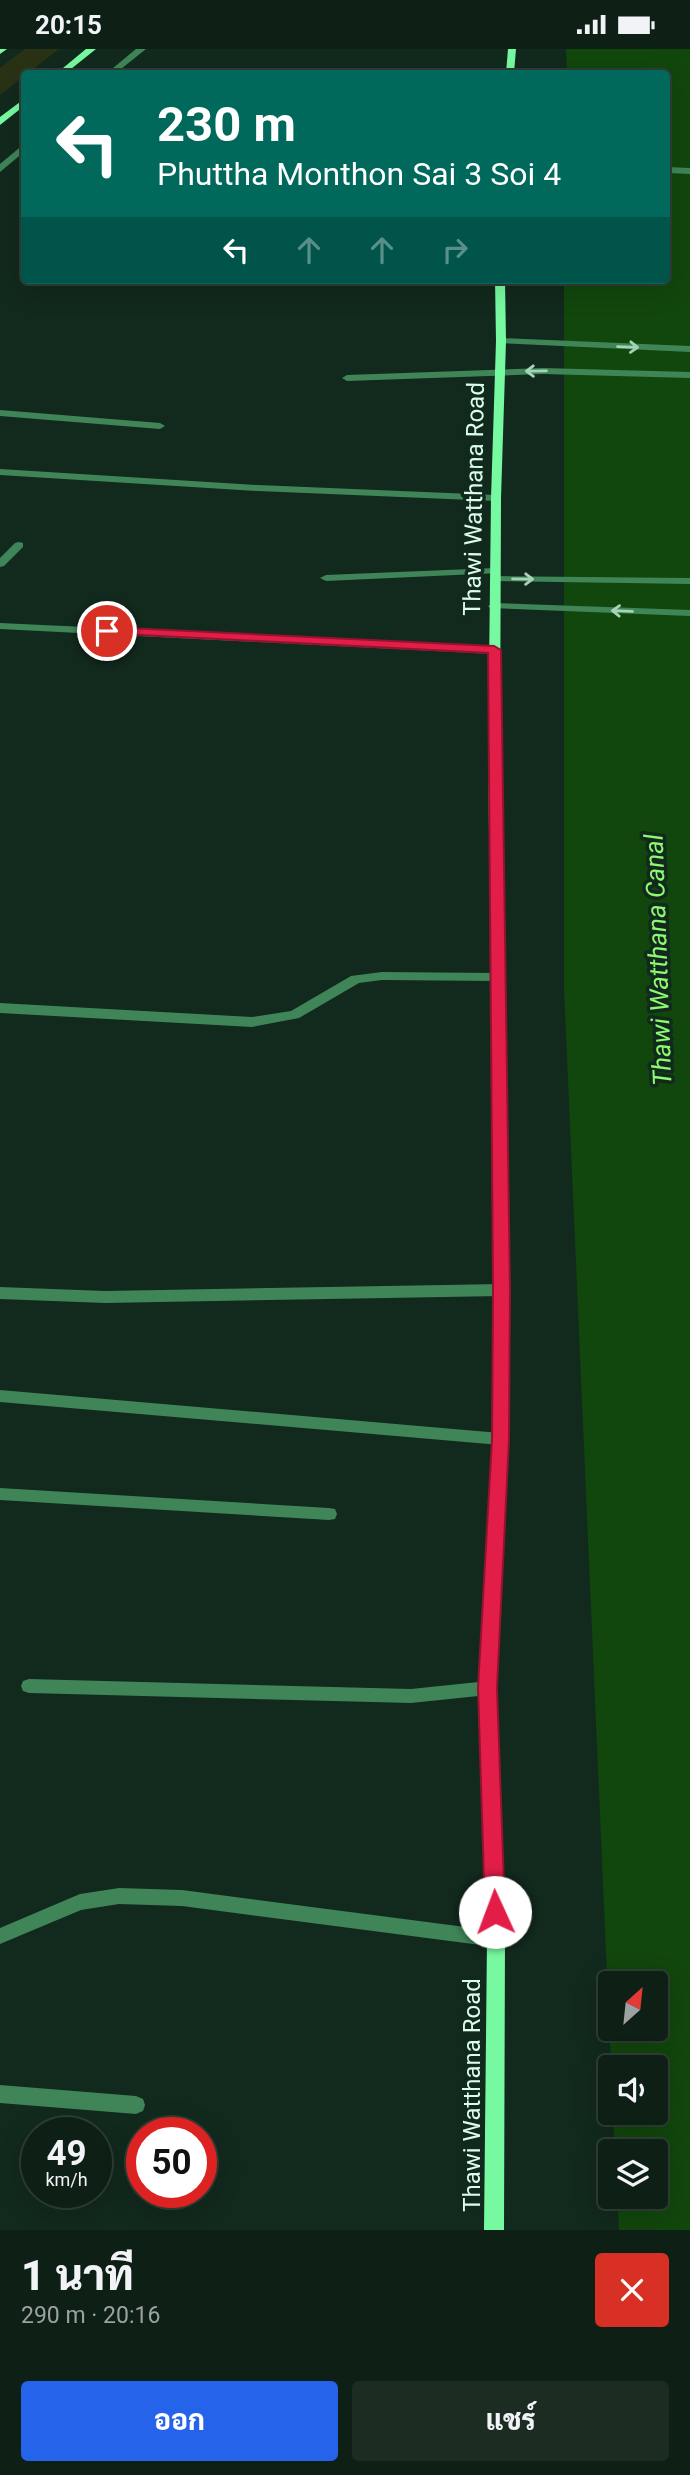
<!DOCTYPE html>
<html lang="th">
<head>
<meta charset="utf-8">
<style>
	body { margin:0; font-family:Roboto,Sarabun,sans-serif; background:#1c2c23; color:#f1f3f6; height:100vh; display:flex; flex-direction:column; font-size:26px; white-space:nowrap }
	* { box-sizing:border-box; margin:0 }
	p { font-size:23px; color:#9ba2a1 }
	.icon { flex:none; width:38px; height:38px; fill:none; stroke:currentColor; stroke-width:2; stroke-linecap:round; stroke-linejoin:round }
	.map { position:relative; height:2181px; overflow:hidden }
	.details { display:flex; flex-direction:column; background:#0e1f16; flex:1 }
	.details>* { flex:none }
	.hud { position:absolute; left:21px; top:21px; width:649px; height:214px; border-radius:7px; box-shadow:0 7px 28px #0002,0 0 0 2px #2e3d35; background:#00695c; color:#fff; overflow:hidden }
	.needle { width:46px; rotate:27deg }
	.buttons { position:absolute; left:598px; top:1922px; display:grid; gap:14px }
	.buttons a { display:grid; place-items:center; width:70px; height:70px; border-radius:7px; background:#0e1f16; box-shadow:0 7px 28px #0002,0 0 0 2px #2e3d35; font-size:35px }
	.speed { position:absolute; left:21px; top:2068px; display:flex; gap:14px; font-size:35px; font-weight:700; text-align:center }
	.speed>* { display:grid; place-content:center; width:91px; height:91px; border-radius:50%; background:#0e1f16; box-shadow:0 7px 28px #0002,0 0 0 2px #2e3d35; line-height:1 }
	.speed small { font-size:18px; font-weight:400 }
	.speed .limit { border:10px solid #d22; background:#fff; color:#111 }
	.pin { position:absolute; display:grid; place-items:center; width:60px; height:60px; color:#fff; margin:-30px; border:4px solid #fff; border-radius:50%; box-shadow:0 2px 7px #0007 }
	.me { position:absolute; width:77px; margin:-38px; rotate:358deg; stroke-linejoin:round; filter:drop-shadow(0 0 5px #0008) }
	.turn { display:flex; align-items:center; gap:24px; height:147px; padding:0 21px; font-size:32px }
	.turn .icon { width:91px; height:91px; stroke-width:2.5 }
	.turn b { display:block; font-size:49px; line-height:60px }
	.lanes { display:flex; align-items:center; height:66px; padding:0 21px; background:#0003; justify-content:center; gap:35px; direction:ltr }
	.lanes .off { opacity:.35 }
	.round { display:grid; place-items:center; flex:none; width:74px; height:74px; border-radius:7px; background:#1c2c23 }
	.head { display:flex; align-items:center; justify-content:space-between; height:119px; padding:0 21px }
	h1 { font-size:42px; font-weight:800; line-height:52px }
	.cta { display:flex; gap:14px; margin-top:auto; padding:14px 21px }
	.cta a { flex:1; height:80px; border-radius:7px; background:#2563eb; color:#fff; font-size:28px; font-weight:800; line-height:80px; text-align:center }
	.cta a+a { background:#1c2c23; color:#f1f3f6 }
	.status { display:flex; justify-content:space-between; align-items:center; height:49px; padding:0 35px; background:#0e1f16; direction:ltr }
	.status svg { height:19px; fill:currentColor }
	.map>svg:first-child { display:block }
	.green { fill:#2a3215 }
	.water { fill:#11460d; fill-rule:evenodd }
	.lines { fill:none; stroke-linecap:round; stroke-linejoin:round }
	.service { fill:#3f8557; fill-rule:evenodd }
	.minor { fill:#3f8557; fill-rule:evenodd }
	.secondary { fill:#77f9a1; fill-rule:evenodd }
	.oneway { stroke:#a4d3b6 }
	.route { fill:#e11d48; stroke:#92132f; stroke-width:2 }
	.labels { text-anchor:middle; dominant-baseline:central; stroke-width:7; stroke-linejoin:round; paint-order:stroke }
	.street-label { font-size:24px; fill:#dbfde9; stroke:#12291d }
	.water-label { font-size:26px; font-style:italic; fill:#8ef86e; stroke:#12291d }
</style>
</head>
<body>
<div class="status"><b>20:15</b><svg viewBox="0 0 49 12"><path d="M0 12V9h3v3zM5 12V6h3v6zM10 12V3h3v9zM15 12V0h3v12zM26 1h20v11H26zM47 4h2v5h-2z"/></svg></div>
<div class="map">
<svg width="690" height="2181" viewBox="0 0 690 2181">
	<rect width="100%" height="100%" fill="#12291d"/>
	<path class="green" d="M25,0H59L0,46V19Z"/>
	<path class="water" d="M566,0H690V2181H619L617,2147H656V2102H615L613,2063H656V2018H611L564,939V231H667V24H567ZM611,1934H656V1979H611Z"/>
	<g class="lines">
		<g class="service">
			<path d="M495,519L499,520V524L326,532L320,529L326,526Z"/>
			<path d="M382,923L497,924L504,928L497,932L382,931L359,934L299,969L252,978L0,964V954L252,968L291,962L351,927Z"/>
			<path d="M502,1235L507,1237L509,1241L507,1245L502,1247L105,1254L0,1250V1238L105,1242Z"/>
			<path d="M0,1341L500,1384L505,1386L508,1390L505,1394L500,1396L0,1353Z"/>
			<path d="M0,1439L329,1459L335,1460L337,1465L335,1470L329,1471L0,1451Z"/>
		</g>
		<g class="minor">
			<path d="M136,0H146L116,24H107Z"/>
			<path d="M24,95V103L0,123V115Z"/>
			<path d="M667,118L690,119V125L667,124Z"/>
			<path d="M501,289L690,297V303L497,294V290Z"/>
			<path d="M543,319L690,323V329L543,325L347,332L342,329L347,326Z"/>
			<path d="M0,361L160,374L165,377L160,380L0,367Z"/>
			<path d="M0,420L258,436L496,446L501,449L496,452L258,442L0,426Z"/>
			<path d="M19,493L23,494V498L4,517L0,518V509L15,494Z"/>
			<path d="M495,527L690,529V535L491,532V528Z"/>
			<path d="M494,554L690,561V567L490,559L488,557Z"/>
			<path d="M0,574L494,597L500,601L494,605L0,580Z"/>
			<path d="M29,1630L411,1640L488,1632L494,1634L496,1639L494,1644L488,1646L411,1654L29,1644L23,1642L21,1637L23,1632Z"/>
			<path d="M119,1839L182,1841L496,1882L502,1884L505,1890L502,1896L496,1898L182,1857L119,1855L81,1861L0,1895V1879L80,1845Z"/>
			<path d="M0,2036L136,2047L143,2050L145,2056L143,2062L136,2065L0,2054Z"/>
		</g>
		<g class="secondary">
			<path d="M0,0H7L0,5Z"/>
			<path d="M86,0H96L66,24H57Z"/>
			<path d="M508,0H516L514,24H506Z"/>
			<path d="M24,50V57L0,76V68Z"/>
			<path d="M495,231H505L506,292L501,449L500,707L509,1241L508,1390L496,1639L505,1890L504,2181H484L487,1890L480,1639L492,1390L495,1241L488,707L491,449L496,292Z"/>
		</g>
	</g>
	<defs><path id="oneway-shaft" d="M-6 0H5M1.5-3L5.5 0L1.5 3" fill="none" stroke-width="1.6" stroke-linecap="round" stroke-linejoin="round" transform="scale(1.75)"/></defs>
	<g class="oneway">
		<use href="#oneway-shaft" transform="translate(628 298) rotate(2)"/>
		<use href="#oneway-shaft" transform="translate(536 322) rotate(179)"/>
		<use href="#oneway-shaft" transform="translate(523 530) rotate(1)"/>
		<use href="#oneway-shaft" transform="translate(622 562) rotate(-178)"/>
	</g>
	<path class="route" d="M107,578L494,597L501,601L510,1241L509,1390L497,1639L505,1863L502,1869L495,1872L488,1869L485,1863L478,1639L492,1390L493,1241L488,604L102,584V579Z"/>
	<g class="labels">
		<g class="street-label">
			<text transform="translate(474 450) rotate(-89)">Thawi Watthana Road</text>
			<text transform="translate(472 2046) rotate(-90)">Thawi Watthana Road</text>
		</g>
		<g class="water-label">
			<text transform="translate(658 911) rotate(-92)">Thawi Watthana Canal</text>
		</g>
	</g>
</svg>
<div class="buttons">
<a><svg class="needle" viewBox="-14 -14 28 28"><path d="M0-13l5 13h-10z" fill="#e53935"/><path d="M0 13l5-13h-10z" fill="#9ba2a1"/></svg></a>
<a><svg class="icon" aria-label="sound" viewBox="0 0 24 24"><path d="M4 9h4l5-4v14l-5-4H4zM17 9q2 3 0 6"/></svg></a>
<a><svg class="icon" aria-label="layers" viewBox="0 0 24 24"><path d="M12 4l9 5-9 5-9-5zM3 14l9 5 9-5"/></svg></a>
</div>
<div class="speed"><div>49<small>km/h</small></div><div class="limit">50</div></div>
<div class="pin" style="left:107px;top:582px;background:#d93025"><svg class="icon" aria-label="arrive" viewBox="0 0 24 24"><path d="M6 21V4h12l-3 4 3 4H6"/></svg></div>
<svg class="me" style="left:495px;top:1863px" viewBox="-20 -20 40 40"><circle r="19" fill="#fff"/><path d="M0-13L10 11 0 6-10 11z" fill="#e11d48"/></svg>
<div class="hud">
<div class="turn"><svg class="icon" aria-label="left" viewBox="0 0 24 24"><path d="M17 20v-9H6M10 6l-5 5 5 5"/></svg><div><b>230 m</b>Phuttha Monthon Sai 3 Soi 4</div></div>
<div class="lanes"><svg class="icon" aria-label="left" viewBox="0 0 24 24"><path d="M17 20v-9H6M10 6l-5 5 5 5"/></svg><svg class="icon off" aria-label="ahead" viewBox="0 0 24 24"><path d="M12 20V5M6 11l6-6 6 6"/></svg><svg class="icon off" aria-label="ahead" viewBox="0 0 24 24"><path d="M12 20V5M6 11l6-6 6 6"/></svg><svg class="icon off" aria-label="right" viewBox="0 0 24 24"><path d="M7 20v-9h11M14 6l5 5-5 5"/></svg></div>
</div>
</div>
<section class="details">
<div class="head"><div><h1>1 นาที</h1><p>290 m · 20:16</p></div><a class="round" style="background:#d93025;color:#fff"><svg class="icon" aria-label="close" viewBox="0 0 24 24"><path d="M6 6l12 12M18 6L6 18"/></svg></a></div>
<div class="cta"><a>ออก</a><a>แชร์</a></div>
</section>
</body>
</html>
